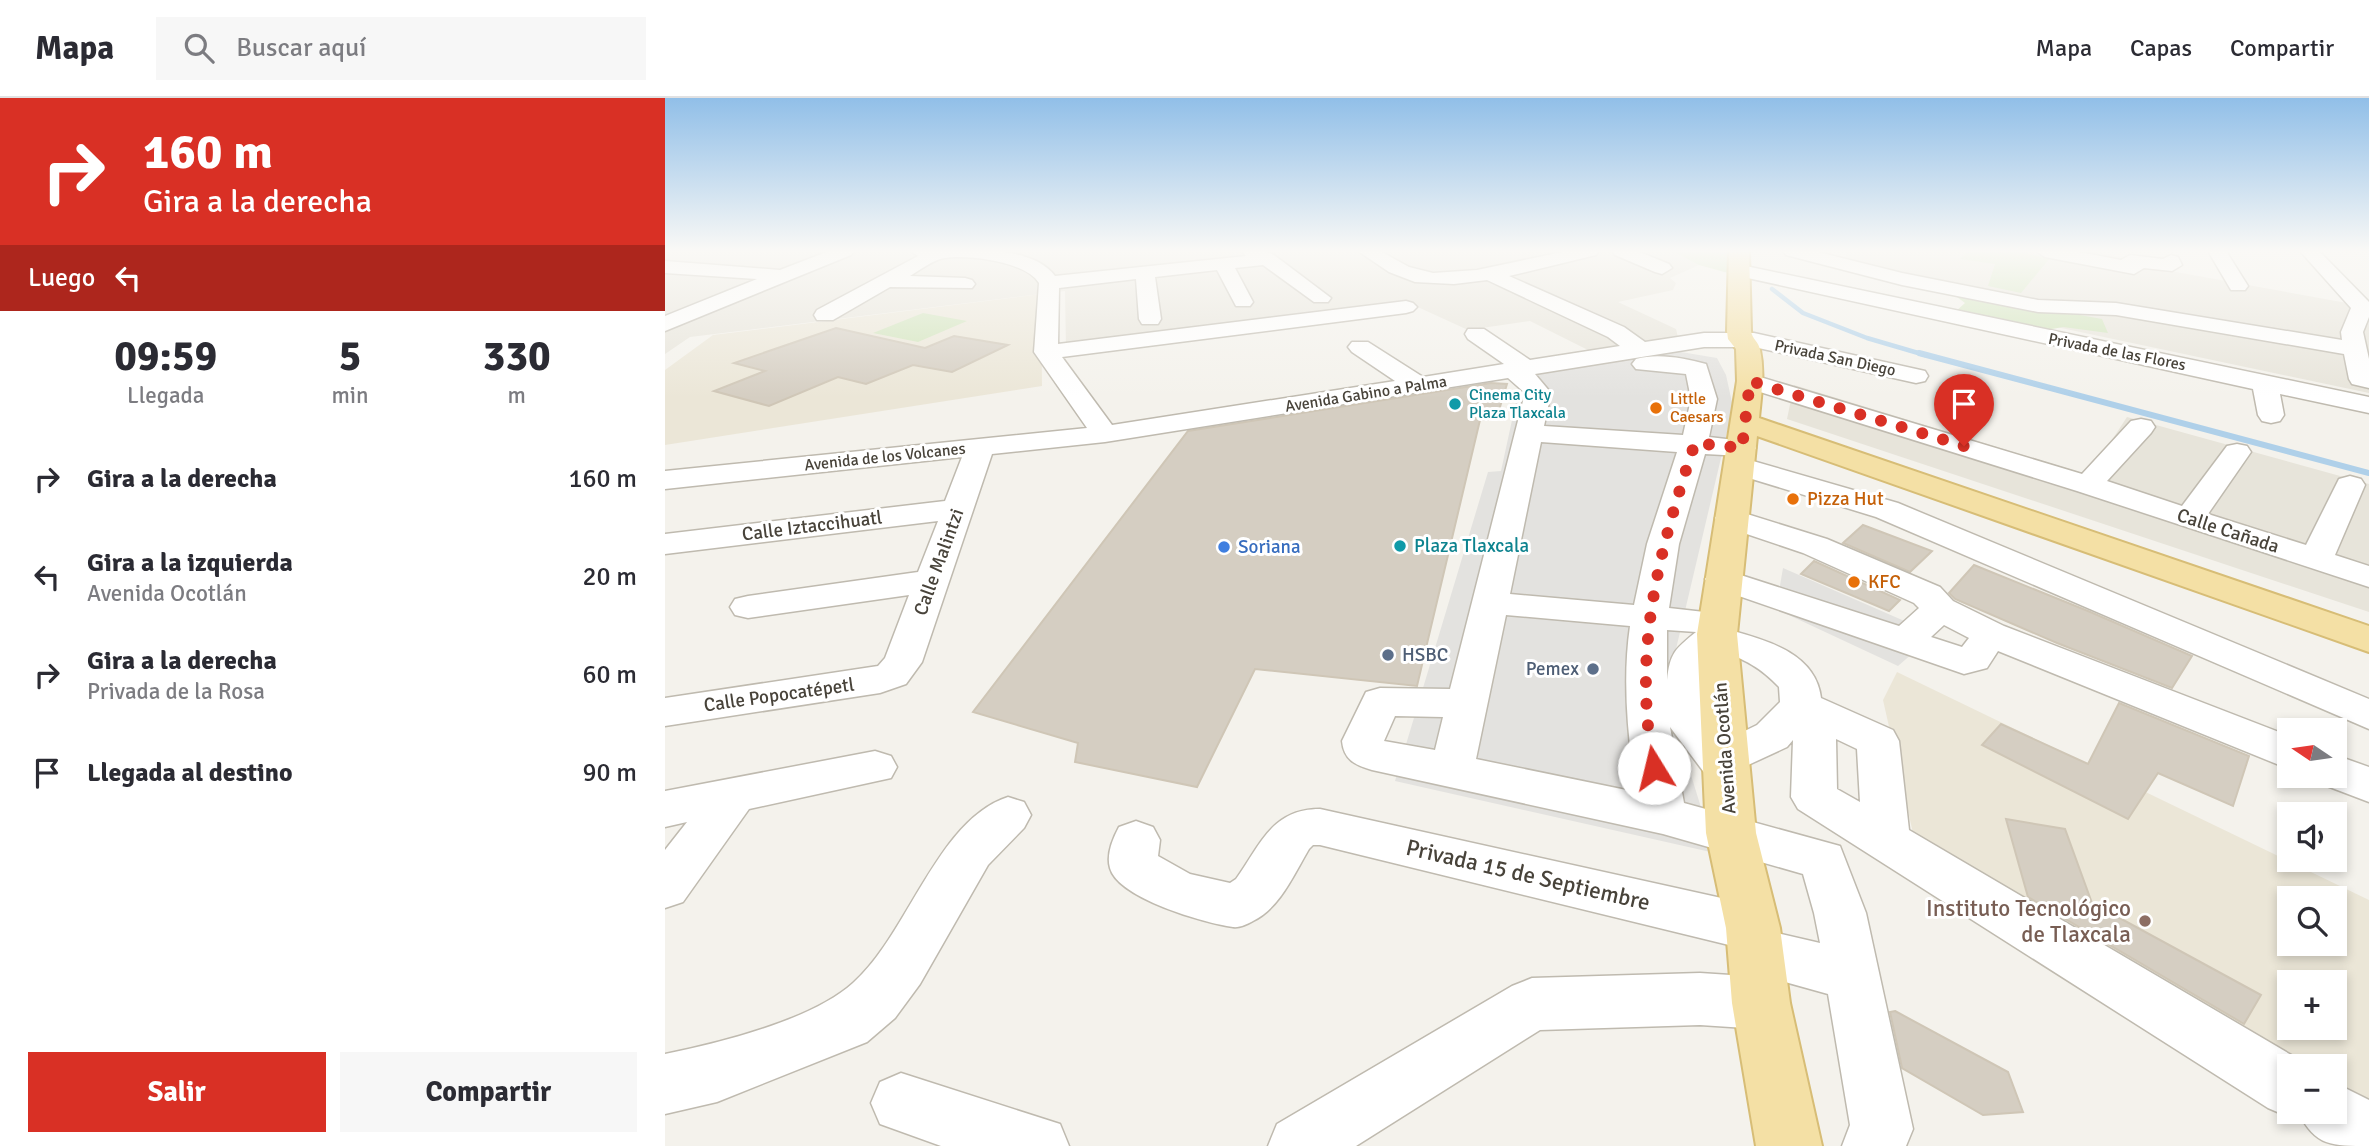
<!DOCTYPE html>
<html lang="es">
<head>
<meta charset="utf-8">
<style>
	body { margin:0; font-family:Signika,sans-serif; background:#f7f7f7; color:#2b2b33; height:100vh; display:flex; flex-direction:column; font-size:26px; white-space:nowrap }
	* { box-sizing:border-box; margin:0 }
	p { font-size:23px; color:#7c7c81 }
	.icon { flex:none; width:38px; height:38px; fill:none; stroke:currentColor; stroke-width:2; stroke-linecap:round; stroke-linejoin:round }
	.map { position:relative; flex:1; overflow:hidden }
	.panel { display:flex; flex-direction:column; background:#fff; width:665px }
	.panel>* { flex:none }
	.hud { background:#d93025; color:#fff; overflow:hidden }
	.needle { width:46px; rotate:283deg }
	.tools { position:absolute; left:1612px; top:620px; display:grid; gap:14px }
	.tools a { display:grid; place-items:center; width:70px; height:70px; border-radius:0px; background:#fff; box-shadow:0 4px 10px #0003; font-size:35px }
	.pin { position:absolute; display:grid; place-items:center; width:60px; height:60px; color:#fff; margin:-72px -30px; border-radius:50% 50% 50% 0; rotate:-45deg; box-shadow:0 0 7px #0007 }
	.pin .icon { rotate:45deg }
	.me { position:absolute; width:77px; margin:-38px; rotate:351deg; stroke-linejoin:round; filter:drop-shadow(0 0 5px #0008) }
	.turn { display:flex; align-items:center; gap:24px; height:147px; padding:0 28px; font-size:32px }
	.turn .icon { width:91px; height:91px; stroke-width:2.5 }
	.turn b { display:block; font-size:49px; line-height:60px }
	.then { display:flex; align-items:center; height:66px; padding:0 28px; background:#0003; gap:14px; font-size:26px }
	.eta { display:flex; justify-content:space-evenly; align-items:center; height:119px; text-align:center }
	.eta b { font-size:42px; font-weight:800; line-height:49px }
	.action { display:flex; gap:14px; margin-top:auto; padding:14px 28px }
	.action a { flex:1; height:80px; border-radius:0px; background:#d93025; color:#fff; font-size:28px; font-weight:800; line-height:80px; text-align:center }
	.action a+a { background:#f7f7f7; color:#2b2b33 }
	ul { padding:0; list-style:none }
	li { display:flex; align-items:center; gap:21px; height:98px; padding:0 28px }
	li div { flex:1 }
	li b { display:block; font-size:26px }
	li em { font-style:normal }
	header { display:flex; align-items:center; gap:42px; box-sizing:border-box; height:98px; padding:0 35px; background:#fff; border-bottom:2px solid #e1e1e2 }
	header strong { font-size:33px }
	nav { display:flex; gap:38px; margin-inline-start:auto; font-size:24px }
	.search { width:490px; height:63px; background:#f7f7f7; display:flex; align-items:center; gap:18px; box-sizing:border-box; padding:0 24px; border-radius:0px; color:#7c7c81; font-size:26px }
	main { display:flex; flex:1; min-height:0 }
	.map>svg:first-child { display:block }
	.residential { fill:#e7e4da }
	.education { fill:#ebe6d7; fill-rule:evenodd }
	.green { fill:#cfe3b9 }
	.parking { fill:#e3e2df }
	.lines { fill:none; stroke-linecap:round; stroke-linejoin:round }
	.stream-far1 { stroke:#afd0e9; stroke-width:4.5 }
	.stream { stroke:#afd0e9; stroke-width:6 }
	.building { fill:#d5cec2; stroke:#cfc6b6; stroke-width:2 }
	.minor-casing { stroke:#bfbaaf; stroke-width:3 }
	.major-casing { stroke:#d7bd76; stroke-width:4 }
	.minor { fill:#fff; fill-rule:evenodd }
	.major { fill:#f4e0a5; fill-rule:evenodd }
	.route { stroke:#d93025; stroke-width:12; stroke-dasharray:0 21.6 }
	.culture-dot { fill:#0f9aa8; stroke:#fff; stroke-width:2.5 }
	.food-dot { fill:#e8710a; stroke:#fff; stroke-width:2.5 }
	.shop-dot { fill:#3f7fe0; stroke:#fff; stroke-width:2.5 }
	.service-dot { fill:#5c6f8a; stroke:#fff; stroke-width:2.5 }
	.education-dot { fill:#8d6e63; stroke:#fff; stroke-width:2.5 }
	.labels { text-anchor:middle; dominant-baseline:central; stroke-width:6; stroke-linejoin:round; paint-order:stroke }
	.far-street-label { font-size:16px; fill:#48433a; stroke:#fff }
	.far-culture-label { font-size:16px; fill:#0d838f; stroke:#fff; text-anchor:start }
	.far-food-label { font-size:16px; fill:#c56008; stroke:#fff; text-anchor:start }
	.food-label { font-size:19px; fill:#c56008; stroke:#fff; text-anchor:start }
	.street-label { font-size:19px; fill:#48433a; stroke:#fff }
	.culture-label { font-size:19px; fill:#0d838f; stroke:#fff; text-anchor:start }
	.shop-label { font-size:19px; fill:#366cbe; stroke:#fff; text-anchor:start }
	.service-label { font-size:19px; fill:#4e5e75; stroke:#fff; text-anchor:start }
	.near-street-label { font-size:23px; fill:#48433a; stroke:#fff }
	.near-education-label { font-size:23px; fill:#785e54; stroke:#fff; text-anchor:end }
</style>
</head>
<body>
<header>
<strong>Mapa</strong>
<div class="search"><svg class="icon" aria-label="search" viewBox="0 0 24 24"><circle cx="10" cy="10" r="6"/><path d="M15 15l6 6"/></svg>Buscar aquí</div>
<nav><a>Mapa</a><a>Capas</a><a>Compartir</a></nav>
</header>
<main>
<section class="panel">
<div class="hud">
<div class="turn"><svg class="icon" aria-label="right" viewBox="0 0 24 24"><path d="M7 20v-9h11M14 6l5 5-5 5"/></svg><div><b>160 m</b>Gira a la derecha</div></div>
<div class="then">Luego<svg class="icon" aria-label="left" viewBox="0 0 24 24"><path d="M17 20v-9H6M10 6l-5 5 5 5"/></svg></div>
</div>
<div class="eta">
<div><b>09:59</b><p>Llegada</p></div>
<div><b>5</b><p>min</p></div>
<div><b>330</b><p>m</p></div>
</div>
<ul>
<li><svg class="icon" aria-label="right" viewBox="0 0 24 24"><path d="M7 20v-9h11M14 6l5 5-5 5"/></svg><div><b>Gira a la derecha</b></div><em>160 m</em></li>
<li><svg class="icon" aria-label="left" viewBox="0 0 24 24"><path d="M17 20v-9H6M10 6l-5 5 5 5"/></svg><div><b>Gira a la izquierda</b><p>Avenida Ocotlán</p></div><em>20 m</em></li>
<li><svg class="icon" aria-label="right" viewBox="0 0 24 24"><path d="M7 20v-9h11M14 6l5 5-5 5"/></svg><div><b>Gira a la derecha</b><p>Privada de la Rosa</p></div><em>60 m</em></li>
<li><svg class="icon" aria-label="arrive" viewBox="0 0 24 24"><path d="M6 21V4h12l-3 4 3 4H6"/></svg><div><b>Llegada al destino</b></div><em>90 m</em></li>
</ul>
<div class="action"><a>Salir</a><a>Compartir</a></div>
</section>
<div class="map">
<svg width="1704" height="1048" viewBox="0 0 1704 1048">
	<rect width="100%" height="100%" fill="#f4f2ec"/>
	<g class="residential">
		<path d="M0,153H1007L1034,167L1005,180L1011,185L1008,192L953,204L1011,231L1014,244L931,256L865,223L803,232L744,205L401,251L400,193L25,239L0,256Z"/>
		<path d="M1180,153H1432L1500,172L1704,209V295L1382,227L1369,212L1173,166L1181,158Z"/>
		<path d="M1129,287L1424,377L1462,319L1704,386V514L1122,321Z"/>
	</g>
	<g class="education">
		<path d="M376,196L377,288L0,347V272L48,237Z"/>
		<path d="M1232,574L1704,802V1048H1699L1642,1013H1670V968H1624L1257,775L1218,602ZM1624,800H1670V845H1624ZM1624,884H1670V929H1624Z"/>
	</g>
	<g class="green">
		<path d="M1007,153H1062L1063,175L1034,167Z"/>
		<path d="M1302,153H1350L1385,160L1356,195L1323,188L1330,166L1295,161Z"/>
		<path d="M1284,193L1437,221L1443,235L1398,229L1376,233L1290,214L1300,205Z"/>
		<path d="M258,215L302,223L253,244L208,235Z"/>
	</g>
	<g class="parking">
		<path d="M1004,252L1052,260L1061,277L1068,309L1007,568L1002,599L1050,755L730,683L823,374L836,373L857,276Z"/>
		<path d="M1118,470L1244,525L1263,542L1233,568L1111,511Z"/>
	</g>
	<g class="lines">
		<g class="stream-far1">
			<path d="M1055,153L1058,154"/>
			<path d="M1107,191L1138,215L1202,240L1260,257"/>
		</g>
		<path class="stream" d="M1254,255L1704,375"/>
	</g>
	<g class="building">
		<path d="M171,230L260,250L289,238L343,247L287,274L248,267L201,286L173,279L104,308L49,293L100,273L69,265Z"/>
		<path d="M826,285L842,286L831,322H815L752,588L590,571L532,689L410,664L413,645L308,614L523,333Z"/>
		<path d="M1198,427L1267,453L1245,474L1178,445Z"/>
		<path d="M1149,463L1235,502L1224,513L1136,476Z"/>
		<path d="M1309,467L1423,513L1527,558L1507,590L1392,545L1290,501L1284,495Z"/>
		<path d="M1454,605L1584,658L1568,708L1493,675L1463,721L1317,647L1336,626L1423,666Z"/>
		<path d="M1341,721L1400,731L1427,805L1596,897L1579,926L1363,799Z"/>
		<path d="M1230,913L1343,974L1358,1014L1318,1017L1237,970L1225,914Z"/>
	</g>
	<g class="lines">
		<defs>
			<g id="minor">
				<path d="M164,153H189L186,157L0,233V218L92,181L0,175V163L115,172Z"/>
				<path d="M246,153C285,153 365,143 390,178L581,158L577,153H600L609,157L666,200L663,204H649L598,167L570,170L588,204L585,208H571L552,172L490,179L496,221L493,226H477L474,221L471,181L394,190L393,246L741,203L748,205L752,209L748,213L741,215L397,259L447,327L730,283L687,254L683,249L687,244H703L758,279L839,266L803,241L800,236L803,231H819L865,262L955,248L943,239L822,182L789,186L750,184L724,174L693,153H715L744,169L768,175L812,172L902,153H934L931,157L844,178L959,229L980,244L1039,235H1089L1260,273L1263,278L1260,283L1251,285L1089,249H1039L870,276L886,295L879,328L1018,337L1026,301L1021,276L971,271L967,266L971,261C993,255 1018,260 1041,266L1052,301L1044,339L1087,344L1091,350L1087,356L1077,358L1040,356L1014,446L1004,510L1066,517L1071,525L1068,533C1105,543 1151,557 1156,600L1228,632L1234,643L1244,732L1645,968H1624V1013H1670V985L1704,1002V1048C1667,1048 1650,1048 1634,1015L1624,1019L1603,1010L1133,711L1126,699L1128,642L1122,649L1081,668L1076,681L1060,686L1044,681L1005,629L1019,705L1175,748L1201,815L1248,1031L1241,1048H1177L1185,1027L1163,896L1073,871L1065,854L1068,848L655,747H648L644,751C629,776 615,810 588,823C583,826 574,830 568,829C539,825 453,800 445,770C441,757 448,740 454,729L471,723L488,729L495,742L493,758L525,776L565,785L571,781C596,746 607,711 655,711L1088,807L1106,814L1114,830L1112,835L1155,845L1149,815L1138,776L998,736L707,672C690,667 679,662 677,643L701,594L715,590L785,591L860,295L843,280L440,344L327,356L257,564L241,586L215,595L0,628V600L213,568L220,560L244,497L83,520L70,517L65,509L70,501L83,498L253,474L273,423L0,456V436L280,403L297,359L0,391V373L422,330L369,254L374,185C362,164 303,156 280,160C269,161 255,172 245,178L300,180L307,182L310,186L307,190L225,189L168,222H152L149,217L152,212L253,158ZM876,344L1012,354L982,446L969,507L845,496ZM841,517L965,528C957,583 963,640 971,694L811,661ZM1002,532L1031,534C1010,551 1005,555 1002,582ZM1055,553C1080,561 1096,570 1114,589L1115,604L1092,627L1061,642C1039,616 1041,596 1043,564ZM730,618L778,619L770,652L719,643ZM1171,641L1192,651L1195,704L1172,691Z"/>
				<path d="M947,153H972L1004,166L1007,170L997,176L990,174L950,157Z"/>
				<path d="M1118,153H1149L1237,175L1373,202L1451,205L1677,242L1676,234L1686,210L1635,153H1654L1704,204V219L1698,234L1704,261V290L1687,286L1684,281L1679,256L1451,217L1373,214L1237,187L1121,157Z"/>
				<path d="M1371,153H1409L1456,162L1465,157L1498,161L1506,157L1513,159L1517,167L1507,173L1479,170L1469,176L1380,159Z"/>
				<path d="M1543,153H1561L1583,188L1580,192H1566Z"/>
				<path d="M1076,167L1704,299V315L1615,296L1619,317L1615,323L1606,325L1597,323L1593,317L1588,291L1069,177L1066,173Z"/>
				<path d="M1085,276L1417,376L1466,323L1476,321L1486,323L1490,329L1486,335L1442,383L1517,408L1562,348L1572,346L1582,348L1586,354L1543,416L1641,447L1674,381L1685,378L1696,381L1700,387L1670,457L1704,468V489L1412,393L1076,288L1073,283L1076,278Z"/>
				<path d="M1074,359L1233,405L1704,601V631L1211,419L1064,374L1059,368L1064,362Z"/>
				<path d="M1066,411L1162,441L1275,489L1288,503L1339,528L1624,638V671L1333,553L1322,570L1299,576L1045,488L1040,481L1045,474L1057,471L1234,528L1254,510L1249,505L1138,455L1055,427L1050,420L1055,413ZM1279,527L1304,540L1297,549L1266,539Z"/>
				<path d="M210,653L226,658L232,669L226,680L84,711L18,804L0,810V752L22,724L0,729V693Z"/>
				<path d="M1670,657L1704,669V704L1654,685L1650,677H1670Z"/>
				<path d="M343,699L359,704L366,717L359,730L323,767L255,886L230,920L202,944L52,1004L0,1016V956C55,945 147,922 188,885C243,837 272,722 343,699Z"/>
				<path d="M1035,875L1096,879L1116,887L1124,905L1116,923L1096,931L1035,927L875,932L691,1048H603L612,1026L847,888L867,880Z"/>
				<path d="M236,975L395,1026L404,1048H276L215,1026L206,1005L215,984Z"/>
			</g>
			<path id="major" d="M1064,153H1084L1086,233C1087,241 1094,244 1095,252C1100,275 1096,298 1094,320L1704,528V554L1092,338L1072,536L1091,735L1115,830L1125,905L1157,1048H1091L1067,905L1061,830L1041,735L1032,536L1072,283L1071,251L1063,241L1062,233Z"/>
		</defs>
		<use href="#minor" class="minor-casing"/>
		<use href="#major" class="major-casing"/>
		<use href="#minor" class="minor"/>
		<use href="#major" class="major"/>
	</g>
	<linearGradient id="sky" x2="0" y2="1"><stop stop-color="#91bfe8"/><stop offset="0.51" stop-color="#faf9f6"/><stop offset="1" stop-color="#faf9f6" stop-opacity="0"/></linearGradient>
	<rect width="1704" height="300" fill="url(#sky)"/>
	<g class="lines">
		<path class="route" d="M989,670C967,554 993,455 1030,345L1077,350L1085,283L1299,348"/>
	</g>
	<g class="culture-dot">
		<circle cx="790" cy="306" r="7"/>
		<circle cx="735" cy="448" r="7"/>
	</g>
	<g class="food-dot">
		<circle cx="991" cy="310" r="7"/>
		<circle cx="1128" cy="401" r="7"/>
		<circle cx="1189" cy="484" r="7"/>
	</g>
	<circle class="shop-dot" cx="559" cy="449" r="7"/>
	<g class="service-dot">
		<circle cx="723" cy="557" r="7"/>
		<circle cx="928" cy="571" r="7"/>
	</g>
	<circle class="education-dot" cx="1480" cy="823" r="7"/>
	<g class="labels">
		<g class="far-street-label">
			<text transform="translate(1452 254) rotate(11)">Privada de las Flores</text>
			<text transform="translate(1170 260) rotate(12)">Privada San Diego</text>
			<text transform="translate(701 296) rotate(-9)">Avenida Gabino a Palma</text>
			<text transform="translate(220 359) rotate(-6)">Avenida de los Volcanes</text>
		</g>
		<g class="far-culture-label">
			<text x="804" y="297">Cinema City<tspan x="804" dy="18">Plaza Tlaxcala</tspan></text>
		</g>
		<g class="far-food-label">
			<text x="1005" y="301">Little<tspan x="1005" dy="18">Caesars</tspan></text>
		</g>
		<g class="food-label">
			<text x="1142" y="401">Pizza Hut</text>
			<text x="1203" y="484">KFC</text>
		</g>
		<g class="street-label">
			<text transform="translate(147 428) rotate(-7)">Calle Iztaccihuatl</text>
			<text transform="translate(1563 433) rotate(18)">Calle Cañada</text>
			<text transform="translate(274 464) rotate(-70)">Calle Malintzi</text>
			<text transform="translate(114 597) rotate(-8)">Calle Popocatépetl</text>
			<text transform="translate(1060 650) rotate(-94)">Avenida Ocotlán</text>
		</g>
		<g class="culture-label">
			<text x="749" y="448">Plaza Tlaxcala</text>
		</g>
		<g class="shop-label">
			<text x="573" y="449">Soriana</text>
		</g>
		<g class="service-label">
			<text x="737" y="557">HSBC</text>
			<text x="914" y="571" text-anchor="end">Pemex</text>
		</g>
		<g class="near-street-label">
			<text transform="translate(863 777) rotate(13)">Privada 15 de Septiembre</text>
		</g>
		<g class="near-education-label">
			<text x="1466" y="810">Instituto Tecnológico<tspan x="1466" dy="26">de Tlaxcala</tspan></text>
		</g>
	</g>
</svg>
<div class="tools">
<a><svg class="needle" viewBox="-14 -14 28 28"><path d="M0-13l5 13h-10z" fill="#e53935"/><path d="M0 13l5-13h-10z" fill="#7c7c81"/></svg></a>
<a><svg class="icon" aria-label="sound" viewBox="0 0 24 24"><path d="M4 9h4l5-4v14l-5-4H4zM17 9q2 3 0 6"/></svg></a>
<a><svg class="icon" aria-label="search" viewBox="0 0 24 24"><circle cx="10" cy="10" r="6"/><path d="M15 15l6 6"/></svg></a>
<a>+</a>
<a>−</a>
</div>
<div class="pin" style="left:1299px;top:348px;background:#d93025"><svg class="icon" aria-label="arrive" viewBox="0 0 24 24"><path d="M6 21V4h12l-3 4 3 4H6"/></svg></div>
<svg class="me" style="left:989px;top:670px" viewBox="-20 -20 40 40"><circle r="19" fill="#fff"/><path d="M0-13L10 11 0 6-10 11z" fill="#d93025"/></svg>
</div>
</main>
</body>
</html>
